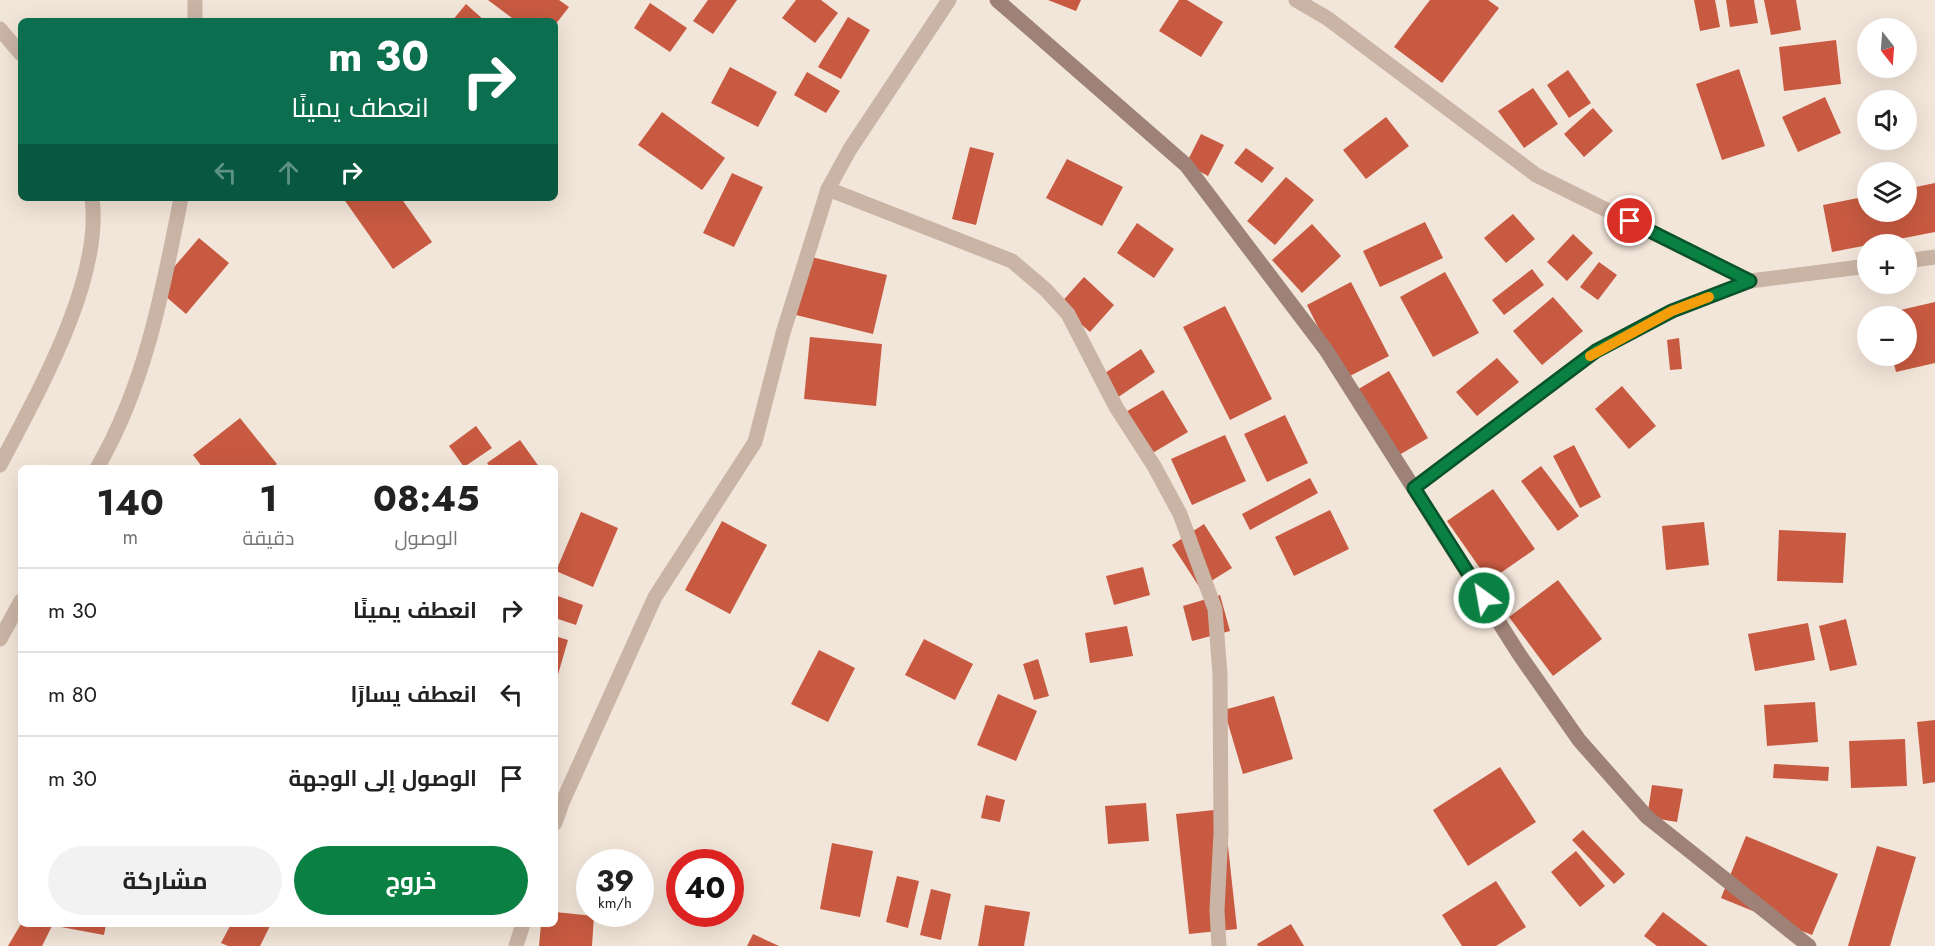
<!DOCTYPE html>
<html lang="ar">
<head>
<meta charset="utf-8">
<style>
	body { margin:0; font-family:Jost,Cairo,sans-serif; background:#f2f2f2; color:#222; direction:rtl; height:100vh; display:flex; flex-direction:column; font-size:22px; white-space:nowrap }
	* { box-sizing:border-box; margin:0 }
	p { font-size:20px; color:#767676 }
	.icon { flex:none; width:33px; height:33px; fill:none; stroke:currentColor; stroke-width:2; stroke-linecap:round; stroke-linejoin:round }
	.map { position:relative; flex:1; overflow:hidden; direction:ltr }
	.sheet { position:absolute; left:18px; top:465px; width:540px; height:462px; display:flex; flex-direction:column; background:#fff; border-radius:9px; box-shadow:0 6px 24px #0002; direction:rtl }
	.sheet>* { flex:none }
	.banner { position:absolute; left:18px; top:18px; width:540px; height:183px; border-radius:9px; box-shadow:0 6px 24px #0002; direction:rtl; background:#0b6e4f; color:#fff; overflow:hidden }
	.needle { width:39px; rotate:163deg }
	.buttons { position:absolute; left:1857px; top:18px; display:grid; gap:12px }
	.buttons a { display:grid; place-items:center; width:60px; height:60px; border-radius:50%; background:#fff; box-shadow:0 6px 24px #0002; font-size:30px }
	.speed { position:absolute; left:576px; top:849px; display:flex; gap:12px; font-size:30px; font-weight:700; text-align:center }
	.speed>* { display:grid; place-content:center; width:78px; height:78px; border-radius:50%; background:#fff; box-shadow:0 6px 24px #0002; line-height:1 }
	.speed small { font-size:15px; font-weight:400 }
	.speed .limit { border:9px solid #d22; background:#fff; color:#111 }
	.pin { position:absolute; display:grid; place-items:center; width:51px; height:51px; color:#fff; margin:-26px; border:3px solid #fff; border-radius:50%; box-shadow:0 2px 6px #0007 }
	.me { position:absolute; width:66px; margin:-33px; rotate:328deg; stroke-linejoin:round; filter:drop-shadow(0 0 4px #0008) }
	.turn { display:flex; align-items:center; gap:21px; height:126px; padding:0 30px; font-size:27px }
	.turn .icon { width:78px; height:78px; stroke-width:2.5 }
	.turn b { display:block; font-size:42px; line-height:51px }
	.lanes { display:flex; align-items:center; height:57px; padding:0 30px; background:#0003; justify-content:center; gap:30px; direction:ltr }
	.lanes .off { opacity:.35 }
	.eta { display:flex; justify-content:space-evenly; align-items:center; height:102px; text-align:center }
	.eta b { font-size:36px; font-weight:700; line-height:42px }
	.button { display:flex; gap:12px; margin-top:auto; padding:12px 30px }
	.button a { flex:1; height:69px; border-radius:36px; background:#0b8043; color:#fff; font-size:24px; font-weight:700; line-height:69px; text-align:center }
	.button a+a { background:#f2f2f2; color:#222 }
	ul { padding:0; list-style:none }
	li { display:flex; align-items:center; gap:18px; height:84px; padding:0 30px; border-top:2px solid #e0e0e0 }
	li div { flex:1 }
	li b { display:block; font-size:22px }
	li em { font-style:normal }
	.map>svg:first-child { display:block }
	.building { fill:#c85a41 }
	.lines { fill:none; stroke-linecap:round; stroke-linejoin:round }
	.street { stroke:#cab4a5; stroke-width:15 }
	.secondary { stroke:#9e8277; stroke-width:15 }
	.route-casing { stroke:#07532c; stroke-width:15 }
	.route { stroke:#0b8043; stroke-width:10 }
	.slow { stroke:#f59e0b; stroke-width:10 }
</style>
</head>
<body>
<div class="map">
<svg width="1935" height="946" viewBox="0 0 1935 946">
	<rect width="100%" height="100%" fill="#f2e5d9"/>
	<g class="building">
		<path d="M488,0H559L569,7L555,25V21H516Z"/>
		<path d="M708,0H737L713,34L693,21Z"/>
		<path d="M796,0H821L838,13L815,43L782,18Z"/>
		<path d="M1048,0H1081L1076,11Z"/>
		<path d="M1179,0H1187L1223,22L1201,57L1159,31Z"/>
		<path d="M1430,0H1488L1499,8L1442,83L1394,47Z"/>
		<path d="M1694,0H1715L1720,27L1700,31Z"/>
		<path d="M1726,0H1754L1758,23L1730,27Z"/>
		<path d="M1764,0H1796L1801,30L1771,35Z"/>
		<path d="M650,3L687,28L670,52L634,28Z"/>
		<path d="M466,4L485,21H452Z"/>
		<path d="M848,17L870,30L841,79L818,67Z"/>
		<path d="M1836,40L1841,84L1784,91L1779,47Z"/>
		<path d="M730,67L777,92L758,127L711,103Z"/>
		<path d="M1739,69L1765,146L1722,160L1696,84Z"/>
		<path d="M1568,70L1591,103L1569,118L1547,85Z"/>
		<path d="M807,72L840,91L826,113L794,95Z"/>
		<path d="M1533,88L1558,124L1524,148L1498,111Z"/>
		<path d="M1825,97L1841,133L1798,152L1782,117Z"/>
		<path d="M1593,108L1613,131L1584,157L1564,134Z"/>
		<path d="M662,112L725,158L702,190L638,145Z"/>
		<path d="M1386,117L1409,146L1366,179L1343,150Z"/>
		<path d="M1201,134L1224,145L1208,176L1186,164Z"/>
		<path d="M970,147L994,153L976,225L952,219Z"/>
		<path d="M1246,148L1274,168L1262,183L1234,163Z"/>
		<path d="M1067,159L1123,187L1102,226L1046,198Z"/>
		<path d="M732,173L763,187L734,247L703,233Z"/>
		<path d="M1286,177L1314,200L1275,245L1247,221Z"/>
		<path d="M1935,183V232L1832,252L1823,205L1868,196V212H1906V189Z"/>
		<path d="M343,198H401L432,242L393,269Z"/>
		<path d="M1513,214L1535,239L1506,263L1484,238Z"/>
		<path d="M1425,222L1443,258L1380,287L1363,251Z"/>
		<path d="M1137,223L1174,249L1154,278L1117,253Z"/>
		<path d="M1312,224L1341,256L1302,293L1272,260Z"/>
		<path d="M1573,234L1593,253L1567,281L1547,262Z"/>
		<path d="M199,238L229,263L186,314L156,288Z"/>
		<path d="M807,256L887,275L873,334L792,314Z"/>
		<path d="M1599,262L1617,275L1598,300L1580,287Z"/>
		<path d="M1532,269L1544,285L1504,315L1492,300Z"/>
		<path d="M1445,272L1479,333L1433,357L1400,297Z"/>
		<path d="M1084,277L1114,305L1090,332L1059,305Z"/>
		<path d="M1351,282L1389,356L1344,379L1307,305Z"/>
		<path d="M1553,297L1583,331L1542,365L1513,331Z"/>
		<path d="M1935,302V363L1896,372L1892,356H1906V316H1884L1883,314Z"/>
		<path d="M1225,306L1272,399L1230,420L1183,327Z"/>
		<path d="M810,337L882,344L876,406L804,399Z"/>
		<path d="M1679,338L1682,369L1670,370L1667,340Z"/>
		<path d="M1141,349L1155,372L1111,402L1096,379Z"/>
		<path d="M1497,358L1519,382L1477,416L1456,392Z"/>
		<path d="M1389,371L1428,438L1389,461L1350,394Z"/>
		<path d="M1622,386L1656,426L1629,449L1595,409Z"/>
		<path d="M1163,390L1188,432L1144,458L1119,416Z"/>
		<path d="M1285,415L1308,463L1267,482L1244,434Z"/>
		<path d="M240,418L277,464L272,468H203L193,455Z"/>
		<path d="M476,426L492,448L464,467L449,446Z"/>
		<path d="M1225,435L1246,481L1192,505L1171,459Z"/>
		<path d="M520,440L540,468H491L487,463Z"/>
		<path d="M1574,445L1601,497L1580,508L1553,456Z"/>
		<path d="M1541,466L1579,516L1558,531L1521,481Z"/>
		<path d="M1310,478L1318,493L1250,530L1242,514Z"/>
		<path d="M1493,489L1535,549L1489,581L1447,521Z"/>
		<path d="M1330,510L1349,549L1294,576L1275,537Z"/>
		<path d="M581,512L618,528L593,587L556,571Z"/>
		<path d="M722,521L767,545L730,614L685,590Z"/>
		<path d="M1704,522L1709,565L1666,570L1662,526Z"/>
		<path d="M1204,524L1232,568L1200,588L1172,545Z"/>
		<path d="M1779,530L1846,533L1843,583L1777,581Z"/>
		<path d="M1143,567L1150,595L1114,605L1106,576Z"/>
		<path d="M1558,580L1602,639L1553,676L1509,617Z"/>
		<path d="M555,595L583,605L576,625L555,618Z"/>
		<path d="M1220,595L1230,631L1192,641L1183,606Z"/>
		<path d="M1846,619L1857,665L1830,671L1819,626Z"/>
		<path d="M1808,623L1815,660L1755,671L1748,634Z"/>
		<path d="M1127,626L1133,656L1090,663L1085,633Z"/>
		<path d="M555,636L568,640L557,678H555Z"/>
		<path d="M924,639L973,664L955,700L905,675Z"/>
		<path d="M819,650L855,668L828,722L791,704Z"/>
		<path d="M1038,659L1049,696L1034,700L1023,664Z"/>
		<path d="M998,694L1037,711L1016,761L977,745Z"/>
		<path d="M1274,696L1293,759L1243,774L1224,710Z"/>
		<path d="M1815,702L1818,742L1767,746L1764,705Z"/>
		<path d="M1935,720V782L1923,784L1917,722Z"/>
		<path d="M1905,739L1907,786L1851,788L1849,741Z"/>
		<path d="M1774,764L1829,767L1828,781L1773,778Z"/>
		<path d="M1500,767L1536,822L1468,866L1433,810Z"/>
		<path d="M1652,785L1683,789L1677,822L1647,817Z"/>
		<path d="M986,795L1005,800L1000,822L981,818Z"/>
		<path d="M1146,803L1149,841L1108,844L1105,806Z"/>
		<path d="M1224,809L1237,929L1189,934L1176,814Z"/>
		<path d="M1583,830L1625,874L1614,884L1572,840Z"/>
		<path d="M1746,836L1838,874L1812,935L1721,898Z"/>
		<path d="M832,843L873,851L860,917L820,909Z"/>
		<path d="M1877,846L1916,857L1890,946H1848Z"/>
		<path d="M1576,851L1605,886L1580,907L1551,872Z"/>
		<path d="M897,876L919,881L908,928L886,922Z"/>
		<path d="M1496,881L1526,927L1496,946H1462L1442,915Z"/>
		<path d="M931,889L951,894L941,940L920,935Z"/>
		<path d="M985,905L1030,912L1024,946H978Z"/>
		<path d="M555,912L594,916L592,946H539L541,924H555Z"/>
		<path d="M1663,912L1708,946H1657L1644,936Z"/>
		<path d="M21,924H53L42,946H8Z"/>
		<path d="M62,924H106L104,935L61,927Z"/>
		<path d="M231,924H271L260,946H228L221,943Z"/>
		<path d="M1291,924L1304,946H1258L1257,944Z"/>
		<path d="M753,934L779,946H747Z"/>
	</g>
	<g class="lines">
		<g class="street">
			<path d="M195,0V21"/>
			<path d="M1296,0L1327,18L1536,175L1750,281"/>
			<path d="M0,29L21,54"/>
			<path d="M828,189L1012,261L1046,290L1068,314L1116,407L1154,466L1180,514L1215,609L1220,675L1221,833L1217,910L1219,946"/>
			<path d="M1906,261L1935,257"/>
			<path d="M0,465C37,394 103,280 92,198"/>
			<path d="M97,468C145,386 163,290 181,198"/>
			<path d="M1414,488L1596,351L1672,311L1750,281L1868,266"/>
			<path d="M0,639L21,601"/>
			<path d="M555,823L562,803L655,597L755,442L783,333L828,189L850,149L949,0"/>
			<path d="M516,946L523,924"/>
		</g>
		<path class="secondary" d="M997,0L1186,165L1326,350L1519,654L1579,740L1647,817L1809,946"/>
	</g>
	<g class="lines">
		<defs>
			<path id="route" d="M1484,598L1414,488L1596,351L1672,311L1750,281L1630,221"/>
		</defs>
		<use href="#route" class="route-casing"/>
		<use href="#route" class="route"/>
		<path class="slow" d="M1590,356L1672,311L1709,297"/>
	</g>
</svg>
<div class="buttons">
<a><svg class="needle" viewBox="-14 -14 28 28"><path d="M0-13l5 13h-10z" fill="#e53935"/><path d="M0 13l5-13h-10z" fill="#767676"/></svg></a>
<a><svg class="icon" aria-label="sound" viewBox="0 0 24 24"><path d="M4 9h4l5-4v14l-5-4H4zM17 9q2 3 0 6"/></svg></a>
<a><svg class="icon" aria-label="layers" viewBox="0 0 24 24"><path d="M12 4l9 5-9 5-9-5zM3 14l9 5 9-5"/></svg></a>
<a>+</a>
<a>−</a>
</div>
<div class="speed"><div>39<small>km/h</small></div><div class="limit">40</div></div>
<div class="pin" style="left:1630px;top:221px;background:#d93025"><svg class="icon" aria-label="arrive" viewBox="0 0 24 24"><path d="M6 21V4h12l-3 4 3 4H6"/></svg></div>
<svg class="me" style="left:1484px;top:598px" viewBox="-20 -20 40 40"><circle r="17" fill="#0b8043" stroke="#fff" stroke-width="3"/><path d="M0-11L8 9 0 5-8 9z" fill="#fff"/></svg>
<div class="banner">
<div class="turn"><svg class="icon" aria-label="right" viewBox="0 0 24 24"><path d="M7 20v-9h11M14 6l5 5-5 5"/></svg><div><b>30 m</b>انعطف يمينًا</div></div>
<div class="lanes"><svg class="icon off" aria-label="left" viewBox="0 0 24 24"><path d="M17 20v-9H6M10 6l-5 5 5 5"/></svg><svg class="icon off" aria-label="ahead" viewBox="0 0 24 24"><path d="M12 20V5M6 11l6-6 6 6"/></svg><svg class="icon" aria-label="right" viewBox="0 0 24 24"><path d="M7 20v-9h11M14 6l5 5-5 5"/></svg></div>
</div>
<section class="sheet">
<div class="eta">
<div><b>08:45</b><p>الوصول</p></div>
<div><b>1</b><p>دقيقة</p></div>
<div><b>140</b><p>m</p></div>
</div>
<ul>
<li><svg class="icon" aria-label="right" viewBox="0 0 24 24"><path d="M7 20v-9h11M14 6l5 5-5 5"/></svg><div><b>انعطف يمينًا</b></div><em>30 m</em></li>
<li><svg class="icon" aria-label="left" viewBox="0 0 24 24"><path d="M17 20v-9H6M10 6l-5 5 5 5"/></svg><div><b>انعطف يسارًا</b></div><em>80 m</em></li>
<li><svg class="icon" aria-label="arrive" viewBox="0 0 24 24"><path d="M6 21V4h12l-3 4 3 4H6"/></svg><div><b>الوصول إلى الوجهة</b></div><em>30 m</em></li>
</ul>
<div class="button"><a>خروج</a><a>مشاركة</a></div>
</section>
</div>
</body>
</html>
